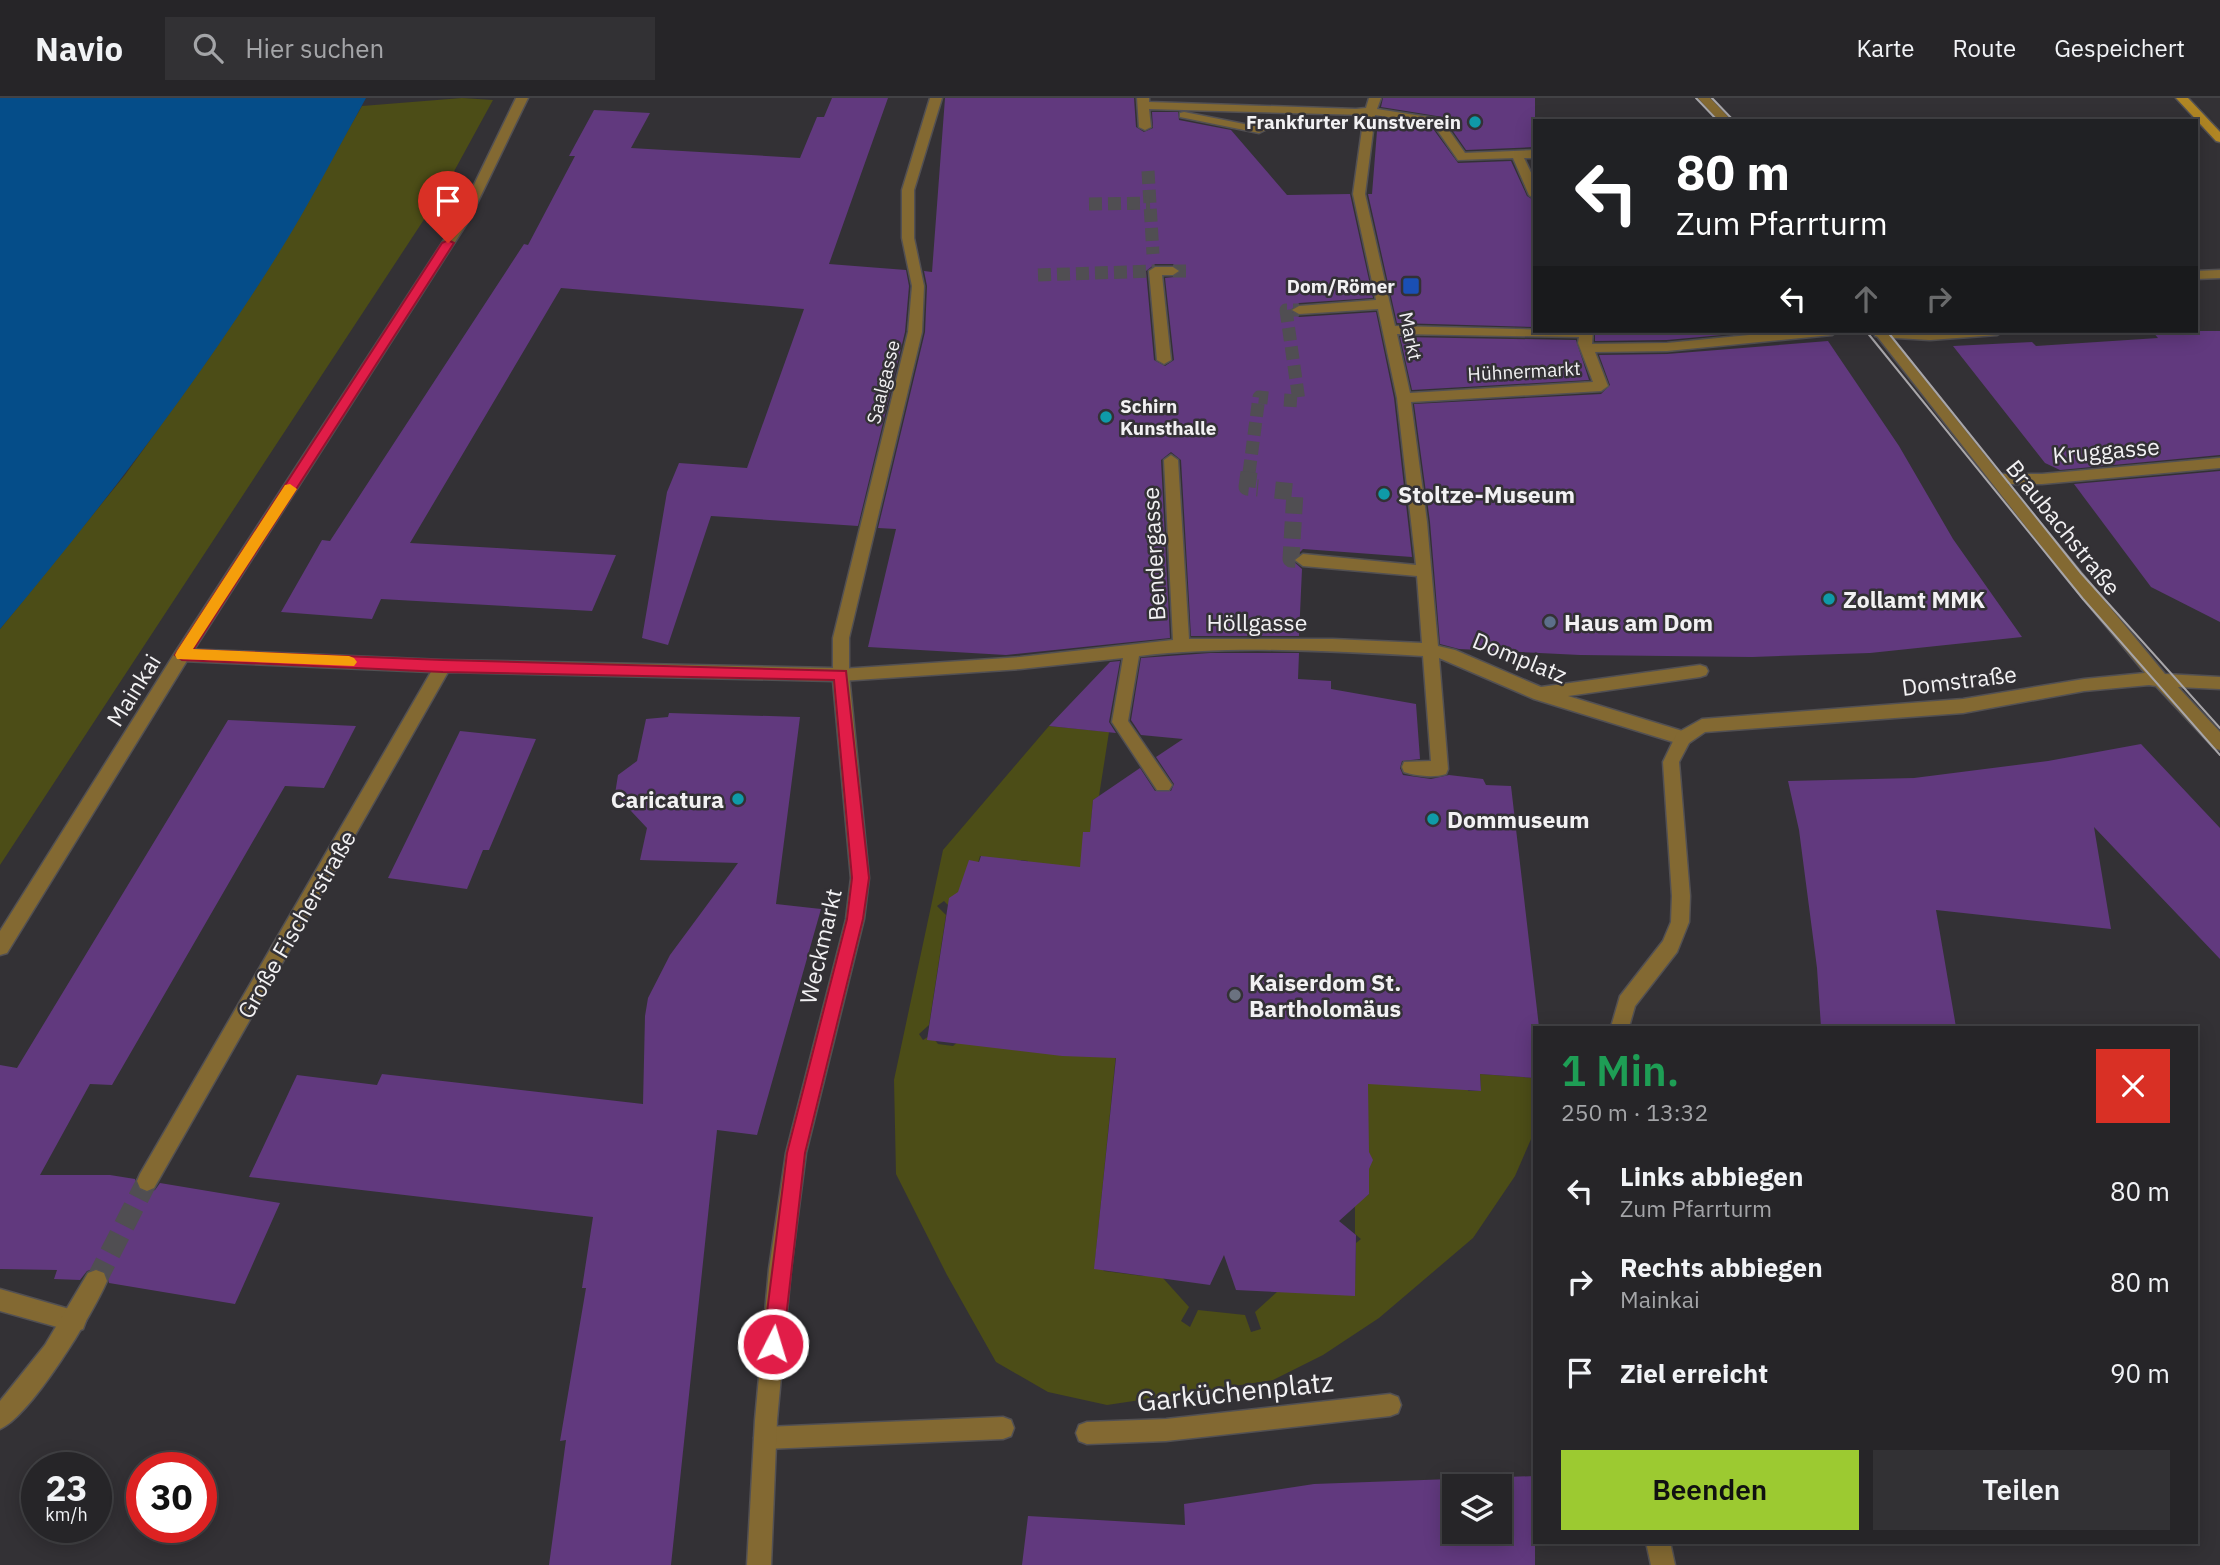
<!DOCTYPE html>
<html lang="de">
<head>
<meta charset="utf-8">
<style>
	body { margin:0; font-family:"IBM Plex Sans",sans-serif; background:#323134; color:#f1f3f6; height:100vh; display:flex; flex-direction:column; font-size:26px; white-space:nowrap }
	* { box-sizing:border-box; margin:0 }
	p { font-size:23px; color:#a4a5a8 }
	.icon { flex:none; width:38px; height:38px; fill:none; stroke:currentColor; stroke-width:2; stroke-linecap:round; stroke-linejoin:round }
	.map { position:relative; flex:1; overflow:hidden }
	.side { position:absolute; left:1533px; top:928px; width:665px; height:518px; display:flex; flex-direction:column; background:#262528; border-radius:0px; box-shadow:0 4px 18px #0003,0 0 0 2px #424245 }
	.side>* { flex:none }
	.banner { position:absolute; left:1533px; top:21px; width:665px; height:214px; border-radius:0px; box-shadow:0 4px 18px #0003,0 0 0 2px #424245; background:#202124; color:#fff; overflow:hidden }
	.tools { position:absolute; left:1442px; top:1376px; display:grid; gap:14px }
	.tools a { display:grid; place-items:center; width:70px; height:70px; border-radius:0px; background:#262528; box-shadow:0 4px 18px #0003,0 0 0 2px #424245; font-size:35px }
	.speed { position:absolute; left:21px; top:1354px; display:flex; gap:14px; font-size:35px; font-weight:700; text-align:center }
	.speed>* { display:grid; place-content:center; width:91px; height:91px; border-radius:50%; background:#262528; box-shadow:0 4px 18px #0003,0 0 0 2px #424245; line-height:1 }
	.speed small { font-size:18px; font-weight:400 }
	.speed .limit { border:10px solid #d22; background:#fff; color:#111 }
	.pin { position:absolute; display:grid; place-items:center; width:60px; height:60px; color:#fff; margin:-72px -30px; border-radius:50% 50% 50% 0; rotate:-45deg; box-shadow:0 0 7px #0007 }
	.pin .icon { rotate:45deg }
	.me { position:absolute; width:77px; margin:-38px; rotate:5deg; stroke-linejoin:round; filter:drop-shadow(0 0 5px #0008) }
	.turn { display:flex; align-items:center; gap:24px; height:147px; padding:0 28px; font-size:32px }
	.turn .icon { width:91px; height:91px; stroke-width:2.5 }
	.turn b { display:block; font-size:49px; line-height:60px }
	.lanes { display:flex; align-items:center; height:66px; padding:0 28px; background:#0003; justify-content:center; gap:35px; direction:ltr }
	.lanes .off { opacity:.35 }
	.round { display:grid; place-items:center; flex:none; width:74px; height:74px; border-radius:0px; background:#323134 }
	.overview { display:flex; align-items:center; justify-content:space-between; height:119px; padding:0 28px }
	h1 { font-size:42px; font-weight:600; line-height:52px; color:#1e9e55 }
	.primary-button { display:flex; gap:14px; margin-top:auto; padding:14px 28px }
	.primary-button a { flex:1; height:80px; border-radius:0px; background:#9cca31; color:#111; font-size:28px; font-weight:600; line-height:80px; text-align:center }
	.primary-button a+a { background:#323134; color:#f1f3f6 }
	ul { padding:0; list-style:none }
	li { display:flex; align-items:center; gap:21px; height:91px; padding:0 28px }
	li div { flex:1 }
	li b { display:block; font-size:26px }
	li em { font-style:normal }
	header { display:flex; align-items:center; gap:42px; box-sizing:border-box; height:98px; padding:0 35px; background:#262528; border-bottom:2px solid #424245 }
	header strong { font-size:33px }
	nav { display:flex; gap:38px; margin-inline-start:auto; font-size:24px }
	.search { width:490px; height:63px; background:#323134; display:flex; align-items:center; gap:18px; box-sizing:border-box; padding:0 24px; border-radius:0px; color:#a4a5a8; font-size:26px }
	.map>svg:first-child { display:block }
	.green { fill:#4c4d17 }
	.water { fill:#054d89 }
	.building { fill:#61397e; fill-rule:evenodd }
	.lines { fill:none; stroke-linecap:round; stroke-linejoin:round }
	.pedestrian-tunnel-far1 { stroke:#504e52; stroke-width:13; stroke-dasharray:13 6; stroke-linecap:butt }
	.pedestrian-tunnel { stroke:#504e52; stroke-width:17; stroke-dasharray:17 8; stroke-linecap:butt }
	.minor-tunnel { stroke:#504e52; stroke-width:21; stroke-dasharray:21 10; stroke-linecap:butt }
	.service-casing { stroke:#525053; stroke-width:3 }
	.pedestrian-casing { stroke:#525053; stroke-width:3 }
	.minor-casing { stroke:#525053; stroke-width:3 }
	.tertiary-casing { stroke:#525053; stroke-width:3 }
	.secondary-casing { stroke:#525053; stroke-width:3 }
	.service { fill:#836932; fill-rule:evenodd }
	.pedestrian { fill:#836932; fill-rule:evenodd }
	.minor { fill:#836932; fill-rule:evenodd }
	.tertiary { fill:#836932; fill-rule:evenodd }
	.secondary { fill:#b08624; fill-rule:evenodd }
	.tram { stroke:#a8a6a9; stroke-width:2 }
	.route { fill:#e11d48; stroke:#92132f; stroke-width:2 }
	.slow { fill:#f59e0b }
	.culture-dot { fill:#0f9aa8; stroke:#333135; stroke-width:2.5 }
	.transit-dot { fill:#1a4fb4; stroke:#333135; stroke-width:2.5 }
	.service-dot { fill:#5c6f8a; stroke:#333135; stroke-width:2.5 }
	.worship-dot { fill:#6b7280; stroke:#333135; stroke-width:2.5 }
	.labels { text-anchor:middle; dominant-baseline:central; stroke-width:5; stroke-linejoin:round; paint-order:stroke }
	.far-poi-label { font-size:19px; font-weight:bold; fill:#f2f1f3; stroke:#333135; text-anchor:end }
	.far-street-label { font-size:19px; fill:#f2f1f3; stroke:#333135 }
	.street-label { font-size:23px; fill:#f2f1f3; stroke:#333135 }
	.poi-label { font-size:23px; font-weight:bold; fill:#f2f1f3; stroke:#333135; text-anchor:start }
	.near-street-label { font-size:28px; fill:#f2f1f3; stroke:#333135 }
</style>
</head>
<body>
<header>
<strong>Navio</strong>
<div class="search"><svg class="icon" aria-label="search" viewBox="0 0 24 24"><circle cx="10" cy="10" r="6"/><path d="M15 15l6 6"/></svg>Hier suchen</div>
<nav><a>Karte</a><a>Route</a><a>Gespeichert</a></nav>
</header>
<div class="map">
<svg width="2220" height="1467" viewBox="0 0 2220 1467">
	<rect width="100%" height="100%" fill="#333135"/>
	<g class="green">
		<path d="M462,0L493,2L446,88L0,767V531L125,377L209,260L259,185L362,8Z"/>
		<path d="M1049,628L1109,634L1099,698L1093,702L1090,734L1083,735L1085,774L1027,769L1028,763L1021,762L1018,768L980,758L976,772L951,810L944,803L937,808L946,817L929,927L919,936L923,942L931,937L938,946L953,948L961,941L1117,946L1095,1163L1104,1173L1143,1178L1153,1169L1189,1209L1181,1223L1190,1229L1198,1212L1245,1217L1251,1234L1261,1231L1255,1214L1288,1184L1342,1197L1355,1187L1356,1145L1361,1141L1355,1136V1099L1364,1100L1369,1096V1054L1354,967L1467,976L1468,993H1481L1480,976L1535,980V1032L1515,1078L1473,1140L1379,1220L1323,1257L1273,1282L1107,1307L1048,1294L996,1264L947,1177L896,1076L894,982L943,752Z"/>
	</g>
	<path class="water" d="M0,0H366C336,54 308,109 275,161C193,291 98,414 0,531Z"/>
	<g class="building">
		<path d="M832,0H888L829,166L906,172L909,188L905,234L858,428L711,418L668,547L642,540L667,394L679,365L747,370L804,211L561,190L410,445L616,457L592,513L381,501L372,521L281,514L322,442L330,443L524,146L528,147L575,58H569L594,12L650,15L631,50L800,60L817,19H824Z"/>
		<path d="M945,0H1134L1136,29L1144,34L1153,30L1152,14H1178L1179,22L1231,32L1287,97L1350,96L1373,200L1299,205L1290,213L1299,219L1376,214L1394,300L1412,459L1303,451L1292,462L1302,471L1299,538H1191L1181,362L1171,354L1161,362L1170,540L1006,557L868,549L896,431L878,430L925,234L927,188L924,173L932,174ZM1155,166H1173L1181,172L1174,179L1165,180L1174,262L1165,268L1154,262L1146,173Z"/>
		<path d="M1383,0H1535V49L1466,52L1443,19L1381,9Z"/>
		<path d="M1378,20L1431,28L1458,65L1511,63L1527,98L1535,103V229L1397,225L1368,96H1372Z"/>
		<path d="M1595,233H1742L1744,235L1667,242L1595,243Z"/>
		<path d="M2152,233H2220V357L2060,372L2045,365L1953,248L2032,244L2036,248L2158,240Z"/>
		<path d="M1400,239L1576,242L1589,282L1412,292Z"/>
		<path d="M1828,243L1899,348L1953,441L2022,539L1870,555L1752,559L1580,557L1459,551L1440,546L1430,424L1414,306L1601,296L1610,287L1599,257L1667,256Z"/>
		<path d="M2220,373V524L2151,489L2074,386Z"/>
		<path d="M1210,555H1299L1298,581L1331,583V591L1416,606L1420,661L1402,663L1400,670L1403,677L1431,681L1449,677L1483,681L1486,687L1511,688L1539,929H1535V980L1480,976L1481,993L1368,986L1369,1054L1373,1062L1369,1071V1096L1339,1123L1356,1137L1355,1198L1236,1192L1224,1157L1210,1187L1094,1171L1116,960L1062,958L927,942L949,800L958,794L969,762L979,764L981,758L1080,769L1083,734H1090L1093,702L1140,670L1155,693H1171L1174,686L1156,659L1183,641L1141,637L1131,622L1141,560Z"/>
		<path d="M1120,563L1109,624L1116,635L1049,628L1110,564Z"/>
		<path d="M669,615L800,619L776,806L821,811L757,1037L717,1032L671,1467H549L566,1342L560,1343L586,1190H582L593,1119L249,1079L297,977L377,987L382,976L643,1006L645,918L648,900L670,857L738,765L640,762L647,730L615,696L618,677L637,663L646,621L668,619Z"/>
		<path d="M228,622L356,628L324,690L285,688L112,987L90,986L40,1077H110L135,1081L138,1091L146,1095L155,1092L160,1085L280,1105L235,1206L109,1185L106,1174L97,1170L87,1173L80,1182L54,1181L57,1172L0,1171V967L17,970Z"/>
		<path d="M460,633L536,641L489,752H483L467,791L388,780Z"/>
		<path d="M2141,646L2220,730V861L2094,729L2111,831L1936,812L1956,929H1821L1817,870L1799,732L1788,683L1914,680L2048,663Z"/>
		<path d="M1535,1378V1467H1022L1028,1418L1185,1427L1184,1406L1314,1386ZM1454,1388H1500V1433H1454Z"/>
	</g>
	<g class="lines">
		<g class="pedestrian-tunnel-far1">
			<path d="M1148,73L1153,156"/>
			<path d="M1089,106L1150,105"/>
			<path d="M1173,173H1189"/>
			<path d="M1038,177L1155,173"/>
			<path d="M1284,302L1299,303L1286,212H1299"/>
			<path d="M1249,375L1259,299L1268,300"/>
		</g>
		<g class="pedestrian-tunnel">
			<path d="M1249,374L1247,389L1258,390"/>
			<path d="M1275,392L1295,394L1291,461L1303,462"/>
		</g>
		<path class="minor-tunnel" d="M96,1183L147,1083"/>
		<defs>
			<g id="service">
				<path d="M2220,172V180L2196,181V173Z"/>
				<path d="M1875,233H2004L1997,237L1930,242L1880,239L1875,238Z"/>
			</g>
			<g id="pedestrian">
				<path d="M1137,0H1149V4L1356,11L1366,10L1369,0H1381L1377,11L1441,21L1465,55L1535,52V60H1524L1535,83V101L1529,97L1513,60L1458,62L1433,26L1375,17L1365,96L1395,228L1593,233L1592,246L1667,245L1790,233H1838L1832,237L1667,253L1595,254L1608,288L1601,293L1411,304L1427,424L1438,548L1455,552L1541,589L1700,567L1706,569L1708,573L1706,577L1700,579L1568,598L1689,635L1691,640L1689,645L1683,647L1534,601L1439,560L1448,671L1446,676C1434,680 1416,678 1404,674L1402,669L1404,664L1431,663L1423,558C1329,553 1233,547 1139,558L1128,623L1172,687L1169,692H1157L1112,624L1123,560L1020,571L841,583L835,581L833,577L835,573L841,571L1020,559L1173,542L1164,362L1171,357L1178,362L1189,541H1333L1422,545L1417,478L1303,468L1295,462L1303,456L1416,467L1397,300L1378,211L1299,216L1292,212L1299,208L1376,202L1353,96L1364,17L1149,11L1151,29L1145,32L1139,29ZM1397,236L1579,239L1578,245L1593,284L1410,295Z"/>
				<path d="M1184,14L1259,29L1265,32L1259,35L1180,19V15Z"/>
				<path d="M1155,169H1173L1179,173L1173,177H1162L1171,262L1164,266L1157,262L1149,173Z"/>
				<path d="M0,1191L83,1215L86,1223L83,1231L75,1234L0,1213Z"/>
				<path d="M1390,1296L1398,1299L1401,1307L1398,1315L1390,1318L1166,1343L1087,1346L1079,1343L1076,1335L1079,1327L1087,1324L1166,1321Z"/>
				<path d="M1003,1319L1011,1322L1014,1330L1011,1338L1003,1341L765,1351L757,1348L754,1340L757,1332L765,1329Z"/>
			</g>
			<g id="minor">
				<path d="M930,0H942L914,92V140L924,188L922,234L849,540V577L869,780L864,821L806,1055L791,1171L777,1322L771,1467H747L755,1322L769,1171L786,1055L846,821L851,780L833,583L448,574L154,1090L147,1093L140,1090L137,1083L140,1076L431,574L182,563L174,557L182,551L443,562L833,570V540L908,234L912,188L902,140V92Z"/>
				<path d="M1698,0H1710L1732,23H1719Z"/>
				<path d="M1873,233H1886L2000,376H2042L2220,360V370L2042,386H2008L2165,576L2220,579V591L2178,589L2220,634V652L2214,650L2156,588L2149,587L2084,593L1963,615L1705,634L1689,645L1679,664L1690,798L1689,824L1677,854L1635,908L1629,929H1611L1620,898L1663,843L1671,824L1672,798L1663,664L1677,635L1702,621L1963,601L2084,581L2145,575L2063,476Z"/>
				<path d="M96,1172L104,1175L107,1183C93,1216 31,1318 0,1331V1303L45,1247L88,1175Z"/>
				<path d="M1646,1444H1670L1675,1467H1651Z"/>
			</g>
			<path id="tertiary" d="M516,0H528L469,122L188,561L7,855L0,857V833L176,553L457,122Z"/>
			<path id="secondary" d="M2176,0H2188L2220,34V44L2216,43Z"/>
		</defs>
		<use href="#service" class="service-casing"/>
		<use href="#pedestrian" class="pedestrian-casing"/>
		<use href="#minor" class="minor-casing"/>
		<use href="#tertiary" class="tertiary-casing"/>
		<use href="#secondary" class="secondary-casing"/>
		<use href="#service" class="service"/>
		<use href="#pedestrian" class="pedestrian"/>
		<use href="#minor" class="minor"/>
		<use href="#tertiary" class="tertiary"/>
		<use href="#secondary" class="secondary"/>
		<g class="tram">
			<path d="M1696,0L1718,23"/>
			<path d="M1712,0L1734,23"/>
			<path d="M1866,233L2083,501L2220,657"/>
			<path d="M1887,233L2081,475L2220,630"/>
		</g>
	</g>
	<path class="route" d="M448,142L454,145L193,552L443,562L846,573L869,780L863,821L805,1055L783,1246L780,1253L773,1256L766,1253L763,1246L787,1055L847,821L852,780L834,582L443,574L182,562L175,557L442,145Z"/>
	<path class="slow" d="M290,386L297,391L295,394L193,551L349,558L354,560L357,564L354,568L177,561L175,557L177,553L285,387Z"/>
	<g class="culture-dot">
		<circle cx="1475" cy="24" r="7"/>
		<circle cx="1106" cy="319" r="7"/>
		<circle cx="1384" cy="396" r="7"/>
		<circle cx="1829" cy="501" r="7"/>
		<circle cx="738" cy="701" r="7"/>
		<circle cx="1433" cy="721" r="7"/>
	</g>
	<rect class="transit-dot" x="1402" y="179" width="18" height="18" rx="3.5"/>
	<circle class="service-dot" cx="1550" cy="524" r="7"/>
	<circle class="worship-dot" cx="1235" cy="897" r="7"/>
	<g class="labels">
		<g class="far-poi-label">
			<text x="1461" y="24">Frankfurter Kunstverein</text>
			<text x="1395" y="188">Dom/Römer</text>
			<text x="1120" y="308" text-anchor="start">Schirn<tspan x="1120" dy="22">Kunsthalle</tspan></text>
		</g>
		<g class="far-street-label">
			<text transform="translate(1411 238) rotate(78)">Markt</text>
			<text transform="translate(1524 273) rotate(-3)">Hühnermarkt</text>
			<text transform="translate(883 284) rotate(-76)">Saalgasse</text>
		</g>
		<g class="street-label">
			<text transform="translate(2106 352) rotate(-5)">Kruggasse</text>
			<text transform="translate(2064 429) rotate(51)">Braubachstraße</text>
			<text transform="translate(1153 456) rotate(-93)">Bendergasse</text>
			<text x="1257" y="524">Höllgasse</text>
			<text transform="translate(1520 559) rotate(22)">Domplatz</text>
			<text transform="translate(1959 582) rotate(-7)">Domstraße</text>
			<text transform="translate(133 592) rotate(-58)">Mainkai</text>
			<text transform="translate(296 826) rotate(-60)">Große Fischerstraße</text>
			<text transform="translate(820 848) rotate(-77)">Weckmarkt</text>
		</g>
		<g class="poi-label">
			<text x="1398" y="396">Stoltze-Museum</text>
			<text x="1843" y="501">Zollamt MMK</text>
			<text x="1564" y="524">Haus am Dom</text>
			<text x="724" y="701" text-anchor="end">Caricatura</text>
			<text x="1447" y="721">Dommuseum</text>
			<text x="1249" y="884">Kaiserdom St.<tspan x="1249" dy="26">Bartholomäus</tspan></text>
		</g>
		<g class="near-street-label">
			<text transform="translate(1235 1293) rotate(-6)">Garküchenplatz</text>
		</g>
	</g>
</svg>
<div class="tools">
<a><svg class="icon" aria-label="layers" viewBox="0 0 24 24"><path d="M12 4l9 5-9 5-9-5zM3 14l9 5 9-5"/></svg></a>
</div>
<div class="speed"><div>23<small>km/h</small></div><div class="limit">30</div></div>
<div class="pin" style="left:448px;top:145px;background:#d93025"><svg class="icon" aria-label="arrive" viewBox="0 0 24 24"><path d="M6 21V4h12l-3 4 3 4H6"/></svg></div>
<svg class="me" style="left:773px;top:1246px" viewBox="-20 -20 40 40"><circle r="17" fill="#e11d48" stroke="#fff" stroke-width="3"/><path d="M0-11L8 9 0 5-8 9z" fill="#fff"/></svg>
<div class="banner">
<div class="turn"><svg class="icon" aria-label="left" viewBox="0 0 24 24"><path d="M17 20v-9H6M10 6l-5 5 5 5"/></svg><div><b>80 m</b>Zum Pfarrturm</div></div>
<div class="lanes"><svg class="icon" aria-label="left" viewBox="0 0 24 24"><path d="M17 20v-9H6M10 6l-5 5 5 5"/></svg><svg class="icon off" aria-label="ahead" viewBox="0 0 24 24"><path d="M12 20V5M6 11l6-6 6 6"/></svg><svg class="icon off" aria-label="right" viewBox="0 0 24 24"><path d="M7 20v-9h11M14 6l5 5-5 5"/></svg></div>
</div>
<section class="side">
<div class="overview"><div><h1>1 Min.</h1><p>250 m · 13:32</p></div><a class="round" style="background:#d93025;color:#fff"><svg class="icon" aria-label="close" viewBox="0 0 24 24"><path d="M6 6l12 12M18 6L6 18"/></svg></a></div>
<ul>
<li><svg class="icon" aria-label="left" viewBox="0 0 24 24"><path d="M17 20v-9H6M10 6l-5 5 5 5"/></svg><div><b>Links abbiegen</b><p>Zum Pfarrturm</p></div><em>80 m</em></li>
<li><svg class="icon" aria-label="right" viewBox="0 0 24 24"><path d="M7 20v-9h11M14 6l5 5-5 5"/></svg><div><b>Rechts abbiegen</b><p>Mainkai</p></div><em>80 m</em></li>
<li><svg class="icon" aria-label="arrive" viewBox="0 0 24 24"><path d="M6 21V4h12l-3 4 3 4H6"/></svg><div><b>Ziel erreicht</b></div><em>90 m</em></li>
</ul>
<div class="primary-button"><a>Beenden</a><a>Teilen</a></div>
</section>
</div>
</body>
</html>
